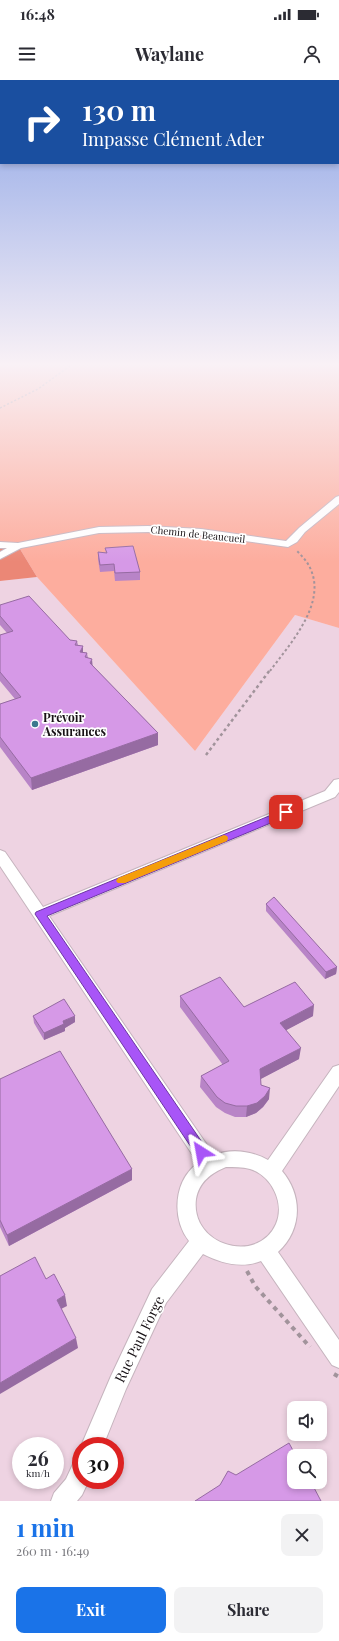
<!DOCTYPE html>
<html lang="en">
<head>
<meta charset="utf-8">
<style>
	body { margin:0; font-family:"Playfair Display",serif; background:#f2f2f3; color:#2b2b33; height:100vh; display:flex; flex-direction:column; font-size:15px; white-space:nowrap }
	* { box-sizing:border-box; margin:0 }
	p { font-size:13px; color:#7c7c81 }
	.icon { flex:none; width:22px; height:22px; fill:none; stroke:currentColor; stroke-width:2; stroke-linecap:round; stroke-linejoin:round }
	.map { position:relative; height:1421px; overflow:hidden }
	.sheet { display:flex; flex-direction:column; background:#fff; flex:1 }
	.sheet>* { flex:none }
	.top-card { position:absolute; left:0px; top:0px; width:339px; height:84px; box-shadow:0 2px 6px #0003; background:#1a4fa0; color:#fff; overflow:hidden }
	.controls { position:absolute; left:287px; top:1321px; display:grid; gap:8px }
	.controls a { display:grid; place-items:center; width:40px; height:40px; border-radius:8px; background:#fff; box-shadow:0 2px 6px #0003; font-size:20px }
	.speed { position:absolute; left:12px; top:1357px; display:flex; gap:8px; font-size:20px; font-weight:700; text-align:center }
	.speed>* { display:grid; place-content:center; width:52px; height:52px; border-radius:50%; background:#fff; box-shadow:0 2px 6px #0003; line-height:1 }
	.speed small { font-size:10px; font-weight:400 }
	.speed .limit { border:6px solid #d22; background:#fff; color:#111 }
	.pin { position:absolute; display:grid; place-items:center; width:34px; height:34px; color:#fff; margin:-17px; border-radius:8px; box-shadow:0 2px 6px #0006 }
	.me { position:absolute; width:44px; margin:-22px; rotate:326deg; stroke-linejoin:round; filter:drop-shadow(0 0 3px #0008) }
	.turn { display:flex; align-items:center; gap:14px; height:84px; padding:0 16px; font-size:18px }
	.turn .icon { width:52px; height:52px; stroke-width:2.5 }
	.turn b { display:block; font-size:28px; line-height:34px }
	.round { display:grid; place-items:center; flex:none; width:42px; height:42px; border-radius:8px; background:#f2f2f3 }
	.overview { display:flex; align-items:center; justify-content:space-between; height:68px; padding:0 16px }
	h1 { font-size:24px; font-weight:700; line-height:30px; color:#1a73e8 }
	.action { display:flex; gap:8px; margin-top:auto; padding:8px 16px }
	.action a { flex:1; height:46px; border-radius:8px; background:#1a73e8; color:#fff; font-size:16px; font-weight:700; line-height:46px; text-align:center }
	.action a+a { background:#f2f2f3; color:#2b2b33 }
	.status { display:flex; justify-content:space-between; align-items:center; height:28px; padding:0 20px; background:#fff; direction:ltr }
	.status svg { height:11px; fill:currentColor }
	header { display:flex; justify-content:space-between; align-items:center; height:52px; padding:0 16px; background:#fff; font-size:18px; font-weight:700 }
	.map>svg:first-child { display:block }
	.built { fill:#eed3e2; fill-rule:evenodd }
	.green { fill:#fdad9e }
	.forest { fill:#eb8776 }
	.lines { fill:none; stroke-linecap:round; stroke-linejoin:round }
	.minor-casing { stroke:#c6b4be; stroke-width:2 }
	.path-far3 { stroke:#a1939b; stroke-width:1.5; stroke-dasharray:2 2; stroke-linecap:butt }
	.path-far2 { stroke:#a1939b; stroke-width:2; stroke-dasharray:2.5 2.5; stroke-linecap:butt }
	.path-far1 { stroke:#a1939b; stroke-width:2.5; stroke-dasharray:3 3; stroke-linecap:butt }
	.path { stroke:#a1939b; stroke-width:4; stroke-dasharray:4.5 4.5; stroke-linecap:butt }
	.minor { fill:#fff; fill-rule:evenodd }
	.wall { fill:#b884c7 }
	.shaded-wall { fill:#966ba2 }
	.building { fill:#d699e7; stroke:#966ba2 }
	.route { fill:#a855f7; stroke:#6d37a1 }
	.slow { fill:#f59e0b }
	.poi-dot { fill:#3a788e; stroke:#fff; stroke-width:1.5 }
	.labels { text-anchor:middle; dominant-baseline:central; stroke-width:3.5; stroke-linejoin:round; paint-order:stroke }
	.far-street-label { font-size:10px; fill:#181216; stroke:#fff }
	.poi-label { font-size:12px; font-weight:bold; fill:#181216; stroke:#fff; text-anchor:start }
	.near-street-label { font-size:14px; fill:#181216; stroke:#fff }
</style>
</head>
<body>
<div class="status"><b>16:48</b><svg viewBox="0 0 49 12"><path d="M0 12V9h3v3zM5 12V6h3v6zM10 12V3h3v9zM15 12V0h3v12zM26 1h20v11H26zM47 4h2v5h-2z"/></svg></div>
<header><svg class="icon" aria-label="menu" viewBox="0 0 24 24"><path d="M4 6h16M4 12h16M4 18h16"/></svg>Waylane<svg class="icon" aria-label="person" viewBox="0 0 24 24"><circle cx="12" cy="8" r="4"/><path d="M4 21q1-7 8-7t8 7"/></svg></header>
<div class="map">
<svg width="339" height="1421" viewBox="0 0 339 1421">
	<rect width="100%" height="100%" fill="#f2dfea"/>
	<path class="built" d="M37,497L195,671L295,535L339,548V1421H0V501ZM294,1328H320V1354H294ZM21,1366H55V1400H21ZM81,1366H115V1400H81ZM294,1376H320V1402H294Z"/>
	<path class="green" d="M0,283H339V548L295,535L195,671L37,497L20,469L0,468Z"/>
	<path class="forest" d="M0,468L20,469L37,497L0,501Z"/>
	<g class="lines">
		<defs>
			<g id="minor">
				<path d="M339,416V424L305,452L297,462L288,467L201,455L148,452L99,453L21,468L0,479V472L7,468H0V462L18,463L99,447L148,446L201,449L286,461L299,448L336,417Z"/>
				<path d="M339,699V712L335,717L49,836L214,1075C232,1068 252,1071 268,1080L333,987L339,985V1006L282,1091C303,1116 302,1150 278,1172L339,1260V1288L332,1285L261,1181C241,1189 221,1183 203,1174L166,1223L126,1309L103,1366H81L111,1296L152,1209L189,1161C171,1138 174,1100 198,1083L0,786V770L5,772L43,827L325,711L334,700ZM226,1087C234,1087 242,1087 250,1089C272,1096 285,1123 276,1144C258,1185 190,1166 196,1119C199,1102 211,1093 226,1087Z"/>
				<path d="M81,1381V1400H89L82,1415L77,1421H51L54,1413L66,1399L73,1384Z"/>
			</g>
		</defs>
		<use href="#minor" class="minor-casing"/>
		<path class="path-far3" d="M0,328L38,309L74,283"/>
		<path class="path-far2" d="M270,591C289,565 326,525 311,490C308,482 302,476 296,470"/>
		<path class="path-far1" d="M206,675L270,590"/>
		<g class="path">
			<path d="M247,1191L255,1206L310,1267"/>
			<path d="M334,1294L339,1297"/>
		</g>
		<use href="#minor" class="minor"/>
	</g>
	<g class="wall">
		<path d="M105,468L140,492V500L115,501L114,491L100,492L98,479V472L106,473Z"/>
		<path d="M0,525L70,560L77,561L78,565L83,572L87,573L88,578L92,585L158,653V665L32,710L0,667V624L15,619L0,601V555L7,553L0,545Z"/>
		<path d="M266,824L337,887L336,894L325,899L266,831Z"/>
		<path d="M180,916L244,927L313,936L286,950L299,979L260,999L261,1005L269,1019L263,1027L256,1033L246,1037H235L225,1033L216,1027L200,1007L201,996L223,985L180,927Z"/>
		<path d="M33,936L75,942L65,948V951L44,960L34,943Z"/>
		<path d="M0,999L132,1100L9,1166L0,1147Z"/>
	</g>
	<g class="shaded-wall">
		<path d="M83,566V578L80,572Z"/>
		<path d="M92,579L93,590L90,583Z"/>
		<path d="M158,653V665L32,710L31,698Z"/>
		<path d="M337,887L336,894L325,899L326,892Z"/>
		<path d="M314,925L313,936L279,954L280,943Z"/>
		<path d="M75,936V942L65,948V951L44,960V953L63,941Z"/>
		<path d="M301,968L299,979L259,1000L260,989Z"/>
		<path d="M270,1008L269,1019L263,1027L256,1033L246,1037L247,1026Z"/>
		<path d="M132,1089V1100L9,1166L7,1155Z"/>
		<path d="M65,1215L67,1226L59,1230L57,1220Z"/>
		<path d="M76,1258L78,1268L0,1314V1303Z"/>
	</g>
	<g class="building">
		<path d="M133,466L140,492L115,493L114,484L100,485L98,472L107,473L105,468Z"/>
		<path d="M29,516L70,560L77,561L75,565L83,566L80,572L87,573L85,577L92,579L90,583L158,653L31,698L0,657V624L21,617L0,592V555L13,551L0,536V525Z"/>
		<path d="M274,817L337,887L326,892L266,824Z"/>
		<path d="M220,897L244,927L295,902L314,925L280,943L301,968L260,989L261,1005L270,1008L265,1016L257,1023L247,1026H236L225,1023L217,1017L201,996L229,981L180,916Z"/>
		<path d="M64,919L75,936L63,941L64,944L44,953L33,936Z"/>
		<path d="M60,971L132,1089L7,1155L0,1140V999Z"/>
		<path d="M35,1177L46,1199L54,1194L65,1215L57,1220L76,1258L0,1303V1196Z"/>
		<path d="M289,1363L296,1376H294V1402H311L321,1421H195L220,1405L228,1391L236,1395Z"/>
	</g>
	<linearGradient id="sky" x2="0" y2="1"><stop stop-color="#8ca4e6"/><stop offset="0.59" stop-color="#f9f1f6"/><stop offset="1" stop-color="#f9f1f6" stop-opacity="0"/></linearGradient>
	<rect width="339" height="482" fill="url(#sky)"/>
	<path class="route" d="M286,729L291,732L290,735L47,836L206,1068L207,1072L206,1076L201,1077L197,1076L35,834L36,832Z"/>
	<path class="slow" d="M224,755L227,756L228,758L227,761L125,803H118L116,801L118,798Z"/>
	<circle class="poi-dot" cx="35" cy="644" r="4"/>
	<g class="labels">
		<g class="far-street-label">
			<text transform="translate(198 454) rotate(6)">Chemin de Beaucueil</text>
		</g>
		<g class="poi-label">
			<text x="43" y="637">Prévoir<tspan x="43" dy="14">Assurances</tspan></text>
		</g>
		<g class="near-street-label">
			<text transform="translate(139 1259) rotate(-64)">Rue Paul Forge</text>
		</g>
	</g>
</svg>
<div class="controls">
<a><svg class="icon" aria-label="sound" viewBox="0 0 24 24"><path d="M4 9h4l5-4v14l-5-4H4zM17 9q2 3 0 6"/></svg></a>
<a><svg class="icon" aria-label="search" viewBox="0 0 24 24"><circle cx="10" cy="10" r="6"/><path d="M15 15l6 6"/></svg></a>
</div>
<div class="speed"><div>26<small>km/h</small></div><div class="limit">30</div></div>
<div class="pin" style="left:286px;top:732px;background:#d93025"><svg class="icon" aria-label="arrive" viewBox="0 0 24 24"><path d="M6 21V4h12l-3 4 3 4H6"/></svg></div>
<svg class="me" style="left:201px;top:1072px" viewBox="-20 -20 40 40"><path d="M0-17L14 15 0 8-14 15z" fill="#a855f7" stroke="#fff" stroke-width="4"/></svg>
<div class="top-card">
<div class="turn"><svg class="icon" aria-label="right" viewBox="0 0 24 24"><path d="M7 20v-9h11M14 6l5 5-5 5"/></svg><div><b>130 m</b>Impasse Clément Ader</div></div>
</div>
</div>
<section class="sheet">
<div class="overview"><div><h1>1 min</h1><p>260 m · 16:49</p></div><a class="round"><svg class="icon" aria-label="close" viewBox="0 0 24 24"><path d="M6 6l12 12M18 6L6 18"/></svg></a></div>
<div class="action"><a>Exit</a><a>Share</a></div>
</section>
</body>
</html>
